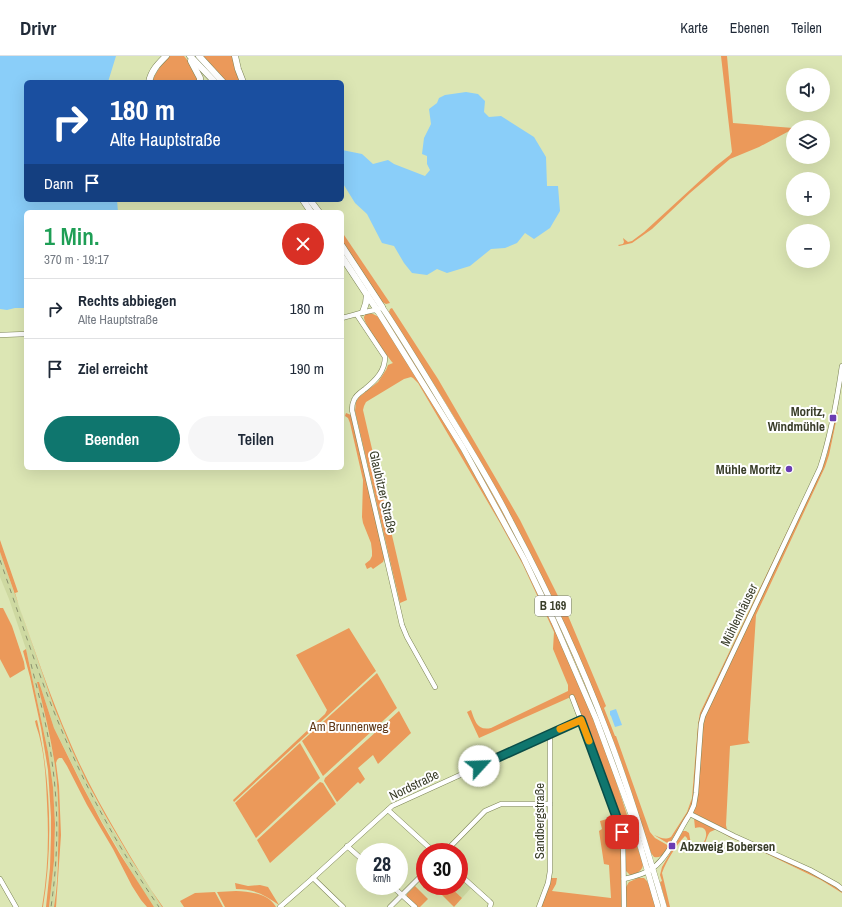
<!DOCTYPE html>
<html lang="de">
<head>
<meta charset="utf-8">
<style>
	body { margin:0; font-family:"Archivo Narrow",sans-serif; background:#f6f6f7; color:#1f2937; height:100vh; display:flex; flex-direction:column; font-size:15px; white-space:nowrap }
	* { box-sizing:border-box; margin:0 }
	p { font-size:13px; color:#747a83 }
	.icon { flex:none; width:22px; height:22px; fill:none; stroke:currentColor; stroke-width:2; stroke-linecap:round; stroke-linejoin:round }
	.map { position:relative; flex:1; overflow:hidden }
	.details { position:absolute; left:24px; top:154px; width:320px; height:260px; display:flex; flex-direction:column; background:#fff; border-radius:6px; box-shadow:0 4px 16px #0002 }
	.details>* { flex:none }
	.top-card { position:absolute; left:24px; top:24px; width:320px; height:122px; border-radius:6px; box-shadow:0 4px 16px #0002; background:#1a4fa0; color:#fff; overflow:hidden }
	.tools { position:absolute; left:786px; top:12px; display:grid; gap:8px }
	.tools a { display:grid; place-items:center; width:44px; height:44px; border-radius:50%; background:#fff; box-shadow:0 4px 16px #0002; font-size:20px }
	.speed { position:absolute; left:356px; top:787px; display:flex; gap:8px; font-size:20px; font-weight:700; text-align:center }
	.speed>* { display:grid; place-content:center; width:52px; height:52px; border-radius:50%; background:#fff; box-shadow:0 4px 16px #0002; line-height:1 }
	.speed small { font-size:10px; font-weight:400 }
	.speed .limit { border:6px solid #d22; background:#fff; color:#111 }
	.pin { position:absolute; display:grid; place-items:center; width:34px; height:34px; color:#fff; margin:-17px; border-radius:8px; box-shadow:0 2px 6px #0006 }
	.me { position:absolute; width:44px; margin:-22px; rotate:65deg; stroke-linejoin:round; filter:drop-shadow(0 0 3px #0008) }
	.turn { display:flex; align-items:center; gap:14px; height:84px; padding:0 20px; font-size:18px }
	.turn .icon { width:52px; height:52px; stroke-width:2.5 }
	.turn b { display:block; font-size:28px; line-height:34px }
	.then { display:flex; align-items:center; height:38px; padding:0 20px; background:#0003; gap:8px; font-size:15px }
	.round { display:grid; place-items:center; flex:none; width:42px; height:42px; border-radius:21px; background:#f6f6f7 }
	.summary { display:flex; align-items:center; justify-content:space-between; height:68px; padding:0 20px }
	h1 { font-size:24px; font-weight:600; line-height:30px; color:#1e9e55 }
	.primary-button { display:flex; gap:8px; margin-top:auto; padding:8px 20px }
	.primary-button a { flex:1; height:46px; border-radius:24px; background:#0f766e; color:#fff; font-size:16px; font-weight:600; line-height:46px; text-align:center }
	.primary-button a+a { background:#f6f6f7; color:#1f2937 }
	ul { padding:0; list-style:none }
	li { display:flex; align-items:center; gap:12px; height:60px; padding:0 20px; border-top:1px solid #e0e1e3 }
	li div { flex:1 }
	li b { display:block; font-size:15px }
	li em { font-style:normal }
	header { display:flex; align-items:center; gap:24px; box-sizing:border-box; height:56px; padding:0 20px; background:#fff; border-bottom:1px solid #e0e1e3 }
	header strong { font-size:19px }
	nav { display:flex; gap:22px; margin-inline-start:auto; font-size:14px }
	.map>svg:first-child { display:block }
	.built { fill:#ced9a1 }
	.green { fill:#eb995a }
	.water { fill:#8acef9 }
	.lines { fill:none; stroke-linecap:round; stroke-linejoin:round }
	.minor-casing { stroke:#7b8355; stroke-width:5.5 }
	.major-casing { stroke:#7b8355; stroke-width:6 }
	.highway-casing { stroke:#7b8355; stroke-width:7 }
	.minor { stroke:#fff; stroke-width:4.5 }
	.major { stroke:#fff; stroke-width:5.5 }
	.highway { stroke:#fff; stroke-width:6 }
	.rail { stroke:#8a916e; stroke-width:1; stroke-dasharray:5 5; stroke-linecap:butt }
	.route-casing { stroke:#0a4d48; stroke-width:10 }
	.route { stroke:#0f766e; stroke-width:7 }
	.slow { stroke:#f59e0b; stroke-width:7 }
	.poi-dot { fill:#6a3cb3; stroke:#fff; stroke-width:1.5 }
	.labels { text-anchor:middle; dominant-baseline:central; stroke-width:4; stroke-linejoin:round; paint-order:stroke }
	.shield { fill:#fff; stroke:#747769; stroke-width:1 }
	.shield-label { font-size:12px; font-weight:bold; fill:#393d29 }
	.poi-label { font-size:13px; font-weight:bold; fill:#393d29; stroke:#fff; text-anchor:end }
	.street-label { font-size:13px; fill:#393d29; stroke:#fff }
	.park-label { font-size:13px; fill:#613919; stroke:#fff }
</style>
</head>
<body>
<header>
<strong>Drivr</strong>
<nav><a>Karte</a><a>Ebenen</a><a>Teilen</a></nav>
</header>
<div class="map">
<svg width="842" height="851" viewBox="0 0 842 851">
	<rect width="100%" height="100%" fill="#dce6b4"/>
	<g class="built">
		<path d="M0,496L54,651L72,694L95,742L113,774L139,816L162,851H154L152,849L132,817L93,750L54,672L39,626H38L52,694L55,711L58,742L59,780L56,826L54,851H49L54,805L55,768L53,731L48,696L26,593L9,543L0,521Z"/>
		<path d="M459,821L471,832L462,842L449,830H459Z"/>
	</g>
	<g class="green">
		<path d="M170,0H184L193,11L198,26H152C156,15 162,8 170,0Z"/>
		<path d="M203,0H232L241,26H227Z"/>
		<path d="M721,0H727L733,67L793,72V73L759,91L730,103L690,137L652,173L632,187L619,190L618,189L623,188L624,186L623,182L628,186L632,185L644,176L716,110L730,99L732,96Z"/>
		<path d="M342,176L390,247L386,248L382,246L342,186Z"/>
		<path d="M392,252L438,323L520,464L569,562L606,650L604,652L615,680H616L650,776L655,782L669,790C665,796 662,803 654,801L651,797C640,763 630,730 618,697C608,670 596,645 585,619C566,572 546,526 522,481C483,405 436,331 390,258L389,256L390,253Z"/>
		<path d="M382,256C446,356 508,457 558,564C581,614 602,665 620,717C629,745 638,773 648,801L646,802C635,767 624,732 612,697C583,620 549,544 510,472C471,398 426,328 382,257Z"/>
		<path d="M369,257L373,258L379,261L453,380L528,515L559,580L589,651L614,719L643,808C643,815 636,818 630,819L626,815L625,784L624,778L581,659L573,640L479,682L467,656L471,654C475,665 477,675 491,672L568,635V629L553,593L554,576L523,509L500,467L418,327L413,322L411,321L404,323L366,346L364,350L363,354L407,544L400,547L355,355L356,346L359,341L378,326L386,314L388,309L393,307C388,301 363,267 364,261C365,258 367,258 369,257Z"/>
		<path d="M838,356L829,399L825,411L756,559L748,684L750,687L730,690L726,769L727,774L695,758L693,756L703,671L705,659L822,413L827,399L836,358Z"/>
		<path d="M346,357L351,359L385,501L383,506L373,513L371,511L367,513L365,508L370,504L372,500V495L371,487L363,467L362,461L363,424L350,367L348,362L345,360Z"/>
		<path d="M807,434L703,655L692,748L688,757L669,788L654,779C661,782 665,784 671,781L687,756L692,742L698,668L700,657Z"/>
		<path d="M0,484L18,536L15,537L19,550C35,595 50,640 69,684C83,718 101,750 119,781C133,805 147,829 163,851H162L131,803L105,759L87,726L72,694L54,651L18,547L0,496Z"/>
		<path d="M0,552H3L12,570L24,606L25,613L10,622L0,603Z"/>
		<path d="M349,572L376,615L234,746L233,744L325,658L327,654L296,599Z"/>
		<path d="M26,593L48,696L53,731L55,768L54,805L49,851H46L50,812L51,780V761L48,714L41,672L30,621L23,595Z"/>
		<path d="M377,617L397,652L323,720L302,685Z"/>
		<path d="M37,626H39L54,672L83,731L102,767L120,798L154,851H147L141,844L132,830L113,793L87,749L67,710L62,702H59L57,704L56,707L59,730L61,779L56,851H54C57,833 58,814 58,796C59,767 59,738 55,710C51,682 44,654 37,626Z"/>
		<path d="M399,655L411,677L378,708L373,699L358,712L365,723L360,728L358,726L337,746L324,725L325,722Z"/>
		<path d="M37,664C51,724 53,791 43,851H42C48,816 49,782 47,747C46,725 45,703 40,683C39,677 36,671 35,665Z"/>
		<path d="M300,687L320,722L256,782L235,747Z"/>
		<path d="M320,726L323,727L336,748L270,807L257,784Z"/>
		<path d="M614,761L621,783L619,784L620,791L622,792V851H541L551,822H557L556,828L552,835L611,842L609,809L604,808L599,775L602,773L600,765Z"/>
		<path d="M694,762L809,815L822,822L842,835V837L821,824L742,786L731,782L716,773C715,774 712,775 710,776C704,784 706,798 691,794L687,782L685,780C676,789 666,806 662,817L670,851H667L660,826L662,825L660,819L662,811L683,775H686L689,777L691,788H692L694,793C696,793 698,793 700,791C708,784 710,768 695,772Z"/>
		<path d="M638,822H644L647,825L649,829H650L656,851H626V831L629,826Z"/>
		<path d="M235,827L248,830L260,829L268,831L279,849C265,839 254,833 236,833Z"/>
		<path d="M415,830L428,843L420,851H418L407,841V838Z"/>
		<path d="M445,830H449L462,842L454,851L439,836Z"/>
		<path d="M236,835C251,836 268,837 276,851H225L217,836Z"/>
		<path d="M215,836L223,851H184L180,845L195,837Z"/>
	</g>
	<g class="water">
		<path d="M0,0H116L108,26H26V144H117L118,156H26V252H15L7,254L0,253Z"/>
		<path d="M466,36L478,38L485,45L484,56L489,61L501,60L534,81L546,101L547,130H558L560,155L550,172L534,183L525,177L517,187L505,192L491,193L470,210L447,217L437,213L427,219L412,217L404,207L394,190L382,187L367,158L355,147L342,126V94L362,98L373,108L388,104L394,108L425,120L430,114L427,108V100L422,98L424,82L431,68L429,53L437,47L439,42L445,39Z"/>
		<path d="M616,653L622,669L615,671L611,660L610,659V655Z"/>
	</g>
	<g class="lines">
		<defs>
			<g id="minor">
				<path d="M357,259L385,301C385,315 376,324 365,333C361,336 356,339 354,344C352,348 352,351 352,354L402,569L407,581L435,631"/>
				<path d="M342,262C354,259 365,255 377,254L379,253"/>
				<path d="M0,279L26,278"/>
				<path d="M572,641L602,719L623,780L624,851"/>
				<path d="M388,754L434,796"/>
				<path d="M690,758L734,780L810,814L837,829L842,833"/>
				<path d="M347,790L365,806"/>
				<path d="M445,796L485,755L501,748H550"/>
				<path d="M459,818L489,845L491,847L490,851"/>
				<path d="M313,822L343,851"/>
				<path d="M0,823L16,851"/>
				<path d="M624,823C633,821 645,818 653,812C669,800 679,774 690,758L694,749L696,737L701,668L703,660L820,412C831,379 837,344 842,310"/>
				<path d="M392,830L415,851"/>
				<path d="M280,851L313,822L392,750L581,664"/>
				<path d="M390,851L425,816"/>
				<path d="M539,851L548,827L550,815V684L549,678"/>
			</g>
			<g id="major">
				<path d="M382,251C406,287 428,324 451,362C472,396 493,430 511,466C547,534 580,604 607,676C629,733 647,792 664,851"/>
				<path d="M377,254L463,392L524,503L554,566L596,663L631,758L658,851"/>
			</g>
			<g id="highway">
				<path d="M190,0L215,26"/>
				<path d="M199,0L223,26"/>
				<path d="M235,0L238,13L243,26"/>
				<path d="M191,5L200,22V26"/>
				<path d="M149,26C151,15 158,8 166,0"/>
				<path d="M303,144L311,156"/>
				<path d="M310,144L319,156"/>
				<path d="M342,190L382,251"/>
				<path d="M342,201L377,254"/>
				<path d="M363,256L366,247L367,238"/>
			</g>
		</defs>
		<use href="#minor" class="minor-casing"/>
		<use href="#major" class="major-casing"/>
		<use href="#highway" class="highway-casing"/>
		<use href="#minor" class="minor"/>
		<use href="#major" class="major"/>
		<use href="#highway" class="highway"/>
		<g class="rail">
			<path d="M0,504C20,561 38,619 62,675C88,737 121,796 159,851"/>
			<path d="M31,608C39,640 48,673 52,706C59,754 58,803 51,851"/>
		</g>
	</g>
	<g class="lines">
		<defs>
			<path id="route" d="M479,710L581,664L622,776"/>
		</defs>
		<use href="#route" class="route-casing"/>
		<use href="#route" class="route"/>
		<path class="slow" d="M560,673L581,664L589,685"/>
	</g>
	<g class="poi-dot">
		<rect x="829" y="358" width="8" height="8" rx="2"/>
		<circle cx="789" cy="413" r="4"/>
		<rect x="668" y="786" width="8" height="8" rx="2"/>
	</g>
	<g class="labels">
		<rect class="shield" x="535" y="540" width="36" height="20" rx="3"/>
		<g class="shield-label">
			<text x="553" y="550">B 169</text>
		</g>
		<g class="poi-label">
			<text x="825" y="355">Moritz,<tspan x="825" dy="15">Windmühle</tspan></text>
			<text x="781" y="413">Mühle Moritz</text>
			<text x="680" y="790" text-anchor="start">Abzweig Bobersen</text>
		</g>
		<g class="street-label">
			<text transform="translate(383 436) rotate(77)">Glaubitzer Straße</text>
			<text transform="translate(739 559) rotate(-64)">Mühlenhäuser</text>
			<text transform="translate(414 729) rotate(-26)">Nordstraße</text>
			<text transform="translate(539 765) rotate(-90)">Sandbergstraße</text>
		</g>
		<g class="park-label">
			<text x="349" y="670">Am Brunnenweg</text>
		</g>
	</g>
</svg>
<div class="tools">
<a><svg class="icon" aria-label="sound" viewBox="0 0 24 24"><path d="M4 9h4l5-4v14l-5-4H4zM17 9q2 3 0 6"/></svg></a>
<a><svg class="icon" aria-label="layers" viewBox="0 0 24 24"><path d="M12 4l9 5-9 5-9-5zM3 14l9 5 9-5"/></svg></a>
<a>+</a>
<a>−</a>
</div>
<div class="speed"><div>28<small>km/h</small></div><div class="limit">30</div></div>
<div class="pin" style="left:622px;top:776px;background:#d93025"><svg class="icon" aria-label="arrive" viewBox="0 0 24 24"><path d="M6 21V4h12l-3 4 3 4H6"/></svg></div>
<svg class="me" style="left:479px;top:710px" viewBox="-20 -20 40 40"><circle r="19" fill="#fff"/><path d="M0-13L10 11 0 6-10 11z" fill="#0f766e"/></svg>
<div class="top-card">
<div class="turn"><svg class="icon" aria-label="right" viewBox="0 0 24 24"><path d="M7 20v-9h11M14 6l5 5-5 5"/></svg><div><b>180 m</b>Alte Hauptstraße</div></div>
<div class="then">Dann<svg class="icon" aria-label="arrive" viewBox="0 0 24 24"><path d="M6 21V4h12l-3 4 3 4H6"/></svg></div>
</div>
<section class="details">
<div class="summary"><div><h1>1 Min.</h1><p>370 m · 19:17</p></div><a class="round" style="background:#d93025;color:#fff"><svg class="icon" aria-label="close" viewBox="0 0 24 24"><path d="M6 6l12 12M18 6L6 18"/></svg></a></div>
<ul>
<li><svg class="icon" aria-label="right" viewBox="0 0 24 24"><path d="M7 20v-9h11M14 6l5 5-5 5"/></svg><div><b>Rechts abbiegen</b><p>Alte Hauptstraße</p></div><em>180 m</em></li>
<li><svg class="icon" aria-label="arrive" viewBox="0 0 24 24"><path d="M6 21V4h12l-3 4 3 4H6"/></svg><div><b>Ziel erreicht</b></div><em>190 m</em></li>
</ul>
<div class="primary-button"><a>Beenden</a><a>Teilen</a></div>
</section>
</div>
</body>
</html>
